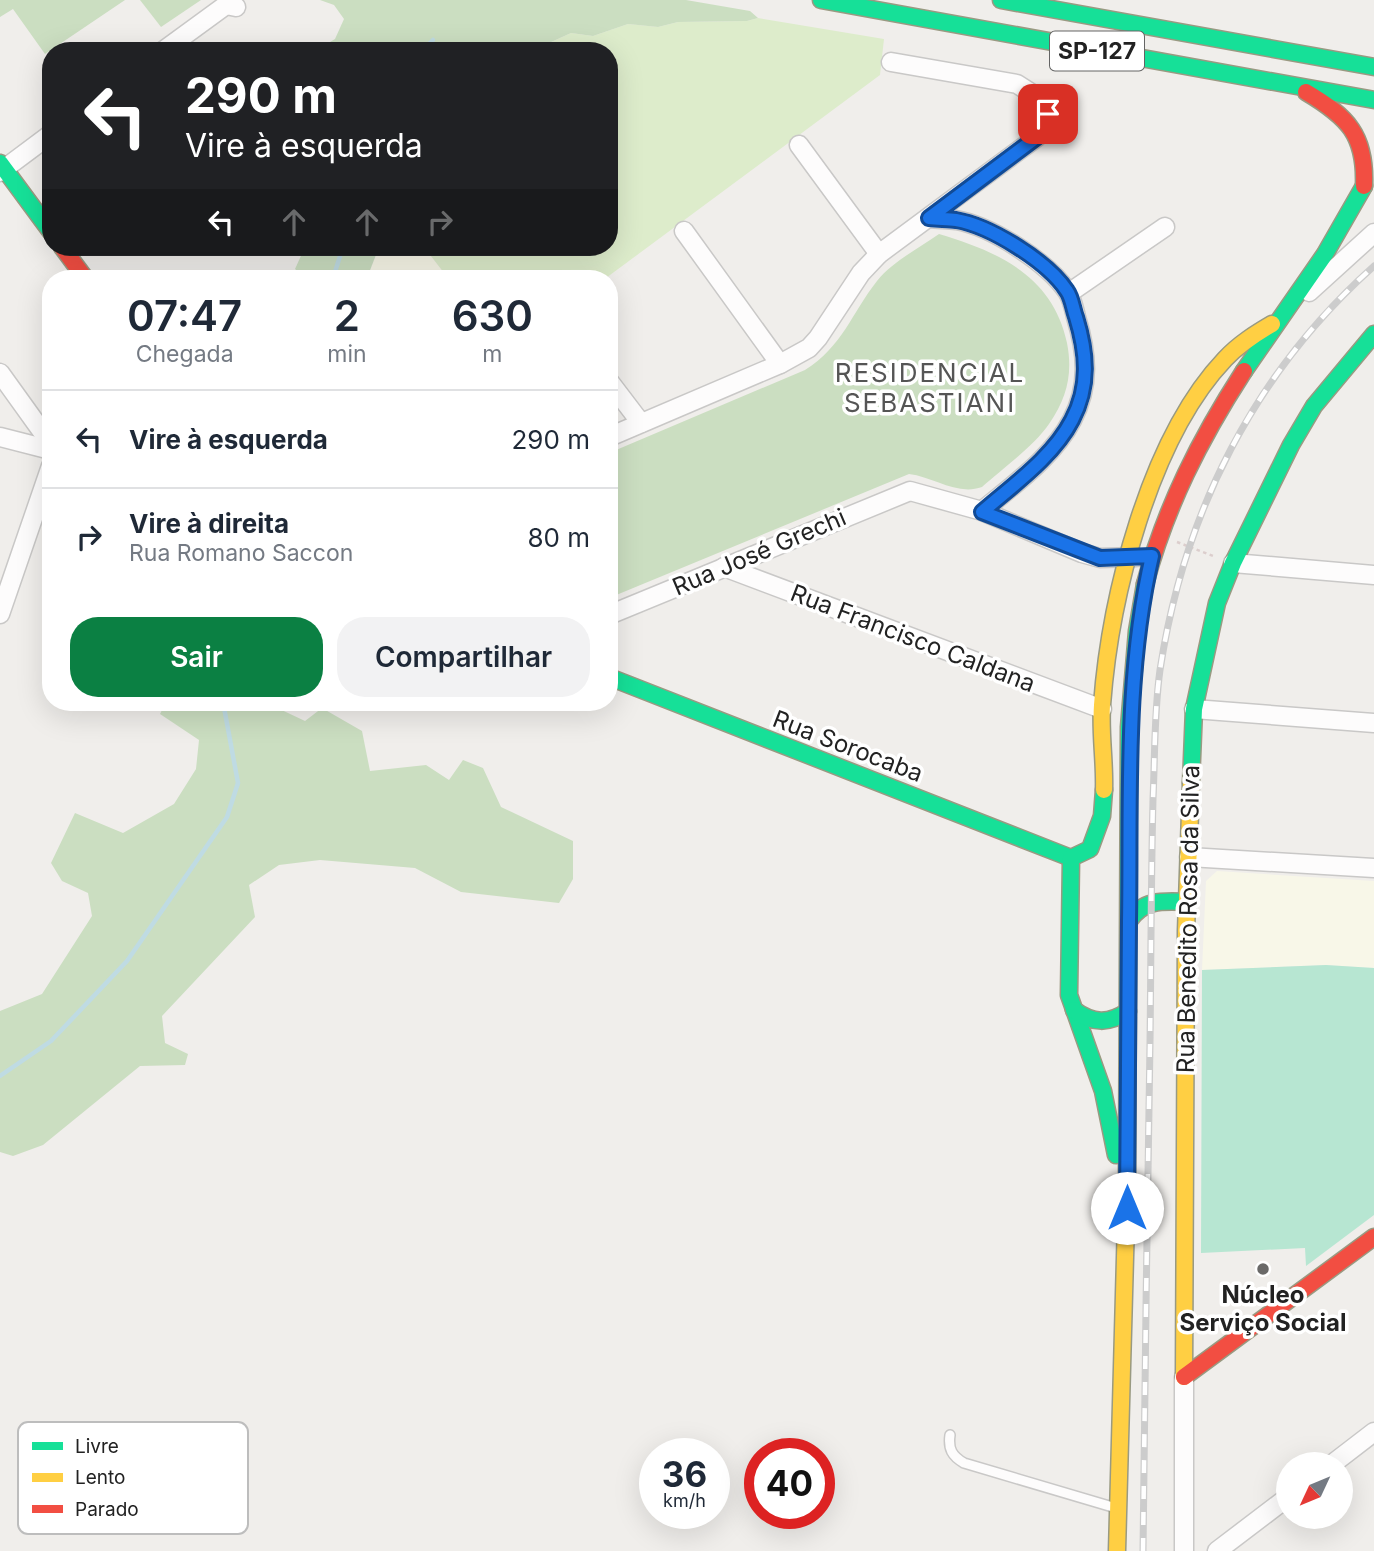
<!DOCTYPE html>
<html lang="pt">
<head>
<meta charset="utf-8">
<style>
	body { margin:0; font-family:Inter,sans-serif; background:#f2f2f3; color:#1f2937; height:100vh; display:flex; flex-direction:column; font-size:26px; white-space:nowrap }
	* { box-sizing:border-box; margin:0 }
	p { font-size:23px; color:#747a83 }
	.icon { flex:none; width:38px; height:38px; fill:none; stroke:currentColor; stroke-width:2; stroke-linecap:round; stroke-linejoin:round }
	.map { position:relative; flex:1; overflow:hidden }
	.drawer { position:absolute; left:42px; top:270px; width:576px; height:441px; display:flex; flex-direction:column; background:#fff; border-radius:28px; box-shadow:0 7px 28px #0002 }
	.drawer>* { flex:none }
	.hud { position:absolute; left:42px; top:42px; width:576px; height:214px; border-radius:28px; box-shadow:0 7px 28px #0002; background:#202124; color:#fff; overflow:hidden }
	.needle { width:46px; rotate:226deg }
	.buttons { position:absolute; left:1276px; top:1452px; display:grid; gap:14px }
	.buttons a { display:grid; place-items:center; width:77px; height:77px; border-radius:50%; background:#fff; box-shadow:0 7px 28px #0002; font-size:35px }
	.speed { position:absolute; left:639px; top:1438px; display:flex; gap:14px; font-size:35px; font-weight:700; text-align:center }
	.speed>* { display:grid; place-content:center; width:91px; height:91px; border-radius:50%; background:#fff; box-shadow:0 7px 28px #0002; line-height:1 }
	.speed small { font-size:18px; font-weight:400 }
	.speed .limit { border:10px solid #d22; background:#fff; color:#111 }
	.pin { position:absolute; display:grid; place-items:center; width:60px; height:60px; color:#fff; margin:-30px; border-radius:14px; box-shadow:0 4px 10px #0006 }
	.me { position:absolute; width:77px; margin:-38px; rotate:0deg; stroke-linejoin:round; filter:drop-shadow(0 0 5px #0008) }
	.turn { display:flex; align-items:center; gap:24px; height:147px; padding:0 28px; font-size:32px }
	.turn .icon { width:91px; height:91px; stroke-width:2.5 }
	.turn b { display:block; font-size:49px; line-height:60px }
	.lanes { display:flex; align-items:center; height:66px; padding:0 28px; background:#0003; justify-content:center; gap:35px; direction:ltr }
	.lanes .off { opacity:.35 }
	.eta { display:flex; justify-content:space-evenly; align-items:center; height:119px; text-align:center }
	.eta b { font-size:42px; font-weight:600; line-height:49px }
	.action { display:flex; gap:14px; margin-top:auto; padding:14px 28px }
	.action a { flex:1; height:80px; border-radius:28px; background:#0b8043; color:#fff; font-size:28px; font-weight:600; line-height:80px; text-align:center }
	.action a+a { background:#f2f2f3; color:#1f2937 }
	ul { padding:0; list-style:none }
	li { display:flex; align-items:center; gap:21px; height:98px; padding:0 28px; border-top:2px solid #e0e1e3 }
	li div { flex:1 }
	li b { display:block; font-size:26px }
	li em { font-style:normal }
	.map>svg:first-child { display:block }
	.education { fill:#f8f7e8 }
	.grass { fill:#ddeccb }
	.forest { fill:#cbdec1 }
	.pitch { fill:#b7e6d2 }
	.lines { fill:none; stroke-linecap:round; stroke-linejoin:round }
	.stream { stroke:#bfdbe3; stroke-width:4.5 }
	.lane-casing { stroke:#c9c8c7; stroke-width:12 }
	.street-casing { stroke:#c9c8c7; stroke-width:21 }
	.fast-casing { stroke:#999a82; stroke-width:19 }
	.slow-casing { stroke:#999a82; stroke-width:19 }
	.jam-casing { stroke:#999a82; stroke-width:19 }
	.path { stroke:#dccecd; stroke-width:2.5; stroke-dasharray:3.5 3.5; stroke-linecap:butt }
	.lane { stroke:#fdfcfc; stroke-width:9 }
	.street { stroke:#fdfcfc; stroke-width:18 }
	.fast { stroke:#16e098; stroke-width:16 }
	.slow { stroke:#ffcf43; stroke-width:16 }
	.jam { stroke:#f24e42; stroke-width:16 }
	.rail-casing { stroke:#ccc; stroke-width:7 }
	.rail { stroke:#fff; stroke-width:4.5; stroke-dasharray:13; stroke-linecap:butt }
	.route-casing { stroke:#114b97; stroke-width:18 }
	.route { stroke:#1a73e8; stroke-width:12 }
	.poi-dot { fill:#6a6968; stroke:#fff; stroke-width:2.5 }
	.labels { text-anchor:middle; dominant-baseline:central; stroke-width:7; stroke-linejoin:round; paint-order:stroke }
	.shield { fill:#fff; stroke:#646464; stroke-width:2 }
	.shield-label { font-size:23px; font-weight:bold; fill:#222 }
	.street-label { font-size:24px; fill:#222; stroke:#fff }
	.poi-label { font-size:24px; font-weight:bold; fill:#222; stroke:#fff }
	.neighbourhood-label { font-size:26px; letter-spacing:2px; fill:#555; stroke:#fff }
	.key { fill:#fff; stroke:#bdbdbd; stroke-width:2 }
	.key-label { font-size:19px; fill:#222 }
</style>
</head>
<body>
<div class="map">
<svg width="1374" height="1551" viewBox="0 0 1374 1551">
	<rect width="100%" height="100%" fill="#f0eeeb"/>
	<g class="education">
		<path d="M379,247H424L448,278H367Z"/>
		<path d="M1217,871L1374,881V968L1326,965L1202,970L1206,881Z"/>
	</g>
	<path class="grass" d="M758,18L884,39L880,75L606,278H448L424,247H609V51H545L549,43L571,33L593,36L628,24L658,27L678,22L747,21Z"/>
	<g class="forest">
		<path d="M0,0H125L45,54L13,9L0,17Z"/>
		<path d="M140,0H201L161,27Z"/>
		<path d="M320,0H686L750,11L758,18L747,21L678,22L658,27L628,24L593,36L571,33L549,43L545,51H315L335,39L344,19L334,5Z"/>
		<path d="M939,234C999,252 1053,276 1067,343C1073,374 1067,398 1049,424C1034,446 1002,469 982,487C957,496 934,477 909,474L609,598V453L805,370C843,346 851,314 877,281C893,261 918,249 939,234Z"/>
		<path d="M305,247H379L367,278H306L295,269Z"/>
		<path d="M166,702H272L271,705L305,721L322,708L362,731L370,771L426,765L449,780L463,760L483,768L501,807L573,841V879L559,903L461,892L415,868L320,860L279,865L249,885L255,917L162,1016L165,1043L188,1054L185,1065L140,1066L43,1145L13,1156L0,1152V1011L42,994L92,916L88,893L62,881L51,863L75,813L123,833L174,804L196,769L199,740L160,714Z"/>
	</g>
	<path class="pitch" d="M1326,965L1374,968V1215L1306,1266L1305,1248L1201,1253L1202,970Z"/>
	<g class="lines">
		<g class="stream">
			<path d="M422,51L433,40"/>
			<path d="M333,278L343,247"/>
			<path d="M0,1076L51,1041L127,961L227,817L238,783L223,702"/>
		</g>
		<defs>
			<path id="lane" d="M950,1435C948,1449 952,1456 964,1463L1116,1508"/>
			<g id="street">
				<path d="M163,51L226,5L236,7"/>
				<path d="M799,145L879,254"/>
				<path d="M0,172L51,134"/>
				<path d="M929,218C938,219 947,219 956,220C991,226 1047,262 1067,291C1072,298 1074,309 1076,317C1087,353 1090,386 1072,420C1053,457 1013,485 982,511"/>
				<path d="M684,231L780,364"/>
				<path d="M1309,292L1374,233"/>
				<path d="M1069,293L1165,227"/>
				<path d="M0,373L51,444"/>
				<path d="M609,381L641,423"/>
				<path d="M0,437L51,450"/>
				<path d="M609,437L780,364L809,348L818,338L861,273L879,254L1037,137L1048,114L1042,100L1017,84L891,62"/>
				<path d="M1233,563L1374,575"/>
				<path d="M724,567L1102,709"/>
				<path d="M0,614L51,466"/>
				<path d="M609,615L910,491L982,511L1082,553L1100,558L1136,557"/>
				<path d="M1194,709L1374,723"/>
				<path d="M1189,857L1374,868"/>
				<path d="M1331,1465L1374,1432"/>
				<path d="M1184,1551V1377"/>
				<path d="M1217,1551L1288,1497"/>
			</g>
			<g id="fast">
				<path d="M821,0L1374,100"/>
				<path d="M1001,0L1374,67"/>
				<path d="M0,163L51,232"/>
				<path d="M1244,371L1325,254L1364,186"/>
				<path d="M609,677L1071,858"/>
				<path d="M1191,783L1194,709L1217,603L1233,563L1291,445L1314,406L1374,334"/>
				<path d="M1104,790L1102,816L1090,849L1071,858L1069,995L1103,1091L1116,1155"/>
				<path d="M1129,921C1143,899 1163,901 1187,902"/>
				<path d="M1074,1010C1093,1024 1109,1024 1128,1011"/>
				<path d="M1127,1184L1129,727L1137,631L1145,584"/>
			</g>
			<g id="slow">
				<path d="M1104,790C1105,762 1100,733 1102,705C1110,598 1149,439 1225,359C1239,344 1255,334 1272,324"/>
				<path d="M1184,1377L1186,931L1191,783"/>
				<path d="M1117,1551L1127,1184"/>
			</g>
			<g id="jam">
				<path d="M1306,92C1348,117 1366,135 1364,186"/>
				<path d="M62,247L85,278"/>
				<path d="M1145,584C1166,506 1200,439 1244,371"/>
				<path d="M1184,1377L1374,1237"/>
			</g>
		</defs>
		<use href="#lane" class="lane-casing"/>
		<use href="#street" class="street-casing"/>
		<use href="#fast" class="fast-casing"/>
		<use href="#slow" class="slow-casing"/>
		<use href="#jam" class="jam-casing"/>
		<path class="path" d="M1177,542L1213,556"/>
		<use href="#lane" class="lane"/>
		<use href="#street" class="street"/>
		<use href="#fast" class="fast"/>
		<use href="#slow" class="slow"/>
		<use href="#jam" class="jam"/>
		<defs>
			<path id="rail" d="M1143,1551C1145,1382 1147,1212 1150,1043C1151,961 1151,880 1153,799C1155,756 1154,713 1160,670C1184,512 1254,373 1374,266"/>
		</defs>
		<use href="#rail" class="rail-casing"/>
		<use href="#rail" class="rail"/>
	</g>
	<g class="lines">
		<defs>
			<path id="route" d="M1048,114L1037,137L929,218C938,219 947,219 956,220C991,226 1048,262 1067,291C1072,298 1073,309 1076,317C1087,353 1090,386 1072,420C1053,457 1013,485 982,512L1100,558L1152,556C1124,677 1131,799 1129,921C1129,1017 1127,1112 1127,1208"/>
		</defs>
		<use href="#route" class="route-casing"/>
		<use href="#route" class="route"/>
	</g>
	<circle class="poi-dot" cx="1263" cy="1269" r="7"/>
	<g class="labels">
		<rect class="shield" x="1050" y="31.5" width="94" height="39" rx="5"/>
		<g class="shield-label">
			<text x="1097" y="51">SP-127</text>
		</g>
		<g class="street-label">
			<text transform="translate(759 552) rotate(-23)">Rua José Grechi</text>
			<text transform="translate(913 638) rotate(21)">Rua Francisco Caldana</text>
			<text transform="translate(848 746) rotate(21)">Rua Sorocaba</text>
			<text transform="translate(1188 919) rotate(-89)">Rua Benedito Rosa da Silva</text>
		</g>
		<g class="poi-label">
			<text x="1263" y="1294">Núcleo<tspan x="1263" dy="28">Serviço Social</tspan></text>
		</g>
		<g class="neighbourhood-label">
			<text x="930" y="372">RESIDENCIAL<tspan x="930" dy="30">SEBASTIANI</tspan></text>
		</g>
	</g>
	<rect x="18" y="1422" width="230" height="112" rx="10" class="key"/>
	<rect x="32" y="1442" width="31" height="8" fill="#16e098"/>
	<rect x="32" y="1473" width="31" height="9" fill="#ffcf43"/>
	<rect x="32" y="1505" width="31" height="8" fill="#f24e42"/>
	<g class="key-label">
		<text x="75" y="1453">Livre</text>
		<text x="75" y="1484">Lento</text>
		<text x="75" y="1516">Parado</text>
	</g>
</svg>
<div class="buttons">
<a><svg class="needle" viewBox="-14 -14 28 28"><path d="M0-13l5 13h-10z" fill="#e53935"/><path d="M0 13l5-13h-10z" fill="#747a83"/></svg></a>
</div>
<div class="speed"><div>36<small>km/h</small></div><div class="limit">40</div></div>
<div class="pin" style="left:1048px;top:114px;background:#d93025"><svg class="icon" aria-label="arrive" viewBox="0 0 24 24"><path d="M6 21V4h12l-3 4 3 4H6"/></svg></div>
<svg class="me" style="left:1127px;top:1208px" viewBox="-20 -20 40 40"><circle r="19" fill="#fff"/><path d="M0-13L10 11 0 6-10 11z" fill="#1a73e8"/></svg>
<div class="hud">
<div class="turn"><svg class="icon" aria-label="left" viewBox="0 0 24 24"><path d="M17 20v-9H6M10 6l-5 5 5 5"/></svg><div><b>290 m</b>Vire à esquerda</div></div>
<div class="lanes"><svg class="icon" aria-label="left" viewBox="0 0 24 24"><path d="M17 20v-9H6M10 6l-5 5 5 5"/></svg><svg class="icon off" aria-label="ahead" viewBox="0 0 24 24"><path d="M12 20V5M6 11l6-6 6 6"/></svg><svg class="icon off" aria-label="ahead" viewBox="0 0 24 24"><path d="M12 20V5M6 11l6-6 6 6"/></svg><svg class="icon off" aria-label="right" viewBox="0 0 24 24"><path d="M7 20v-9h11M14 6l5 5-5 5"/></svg></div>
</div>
<section class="drawer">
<div class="eta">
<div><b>07:47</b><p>Chegada</p></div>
<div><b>2</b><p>min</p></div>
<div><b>630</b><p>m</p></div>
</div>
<ul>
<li><svg class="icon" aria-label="left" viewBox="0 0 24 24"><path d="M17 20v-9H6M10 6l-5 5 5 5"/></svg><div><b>Vire à esquerda</b></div><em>290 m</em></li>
<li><svg class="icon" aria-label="right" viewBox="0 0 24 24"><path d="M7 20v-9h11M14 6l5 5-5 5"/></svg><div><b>Vire à direita</b><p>Rua Romano Saccon</p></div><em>80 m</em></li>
</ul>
<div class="action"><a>Sair</a><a>Compartilhar</a></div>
</section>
</div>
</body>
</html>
